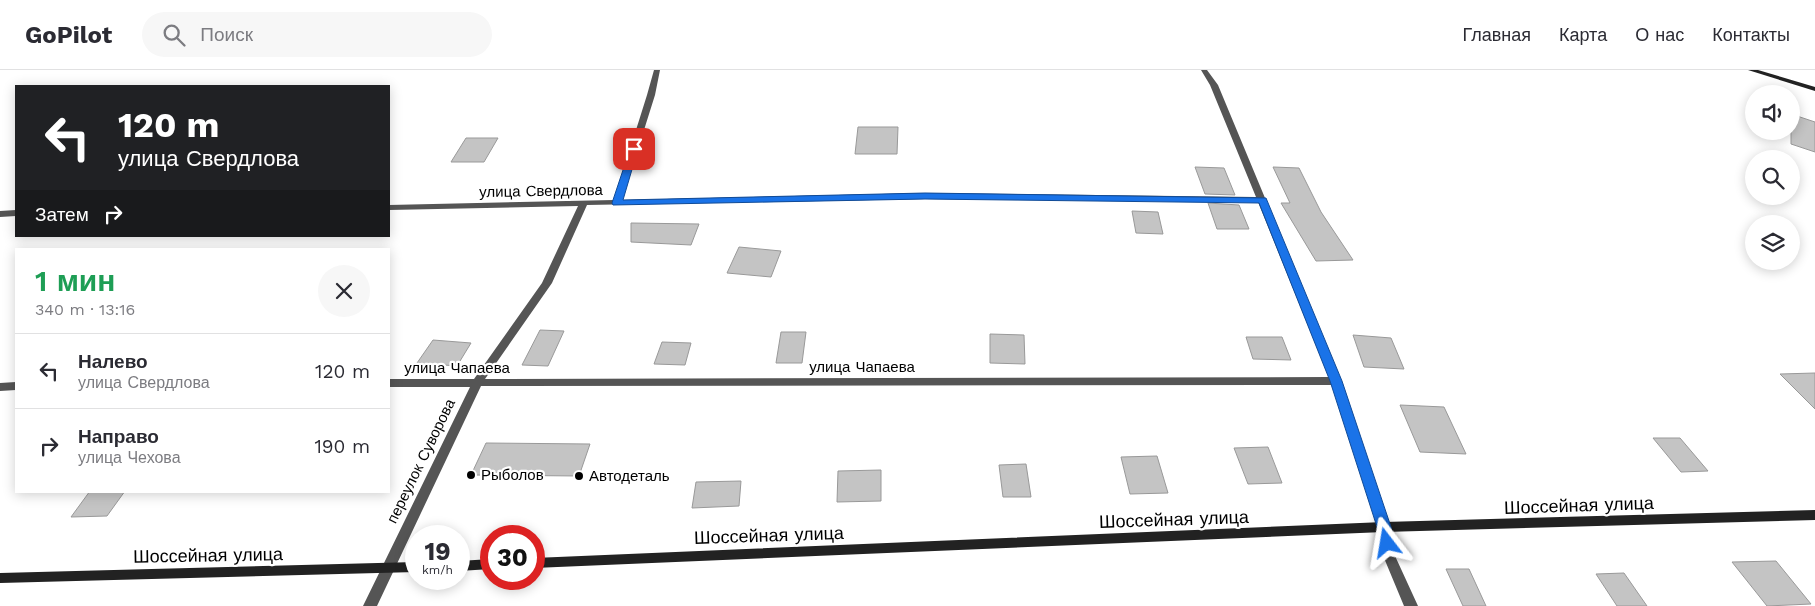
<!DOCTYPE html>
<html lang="ru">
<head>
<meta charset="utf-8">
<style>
	body { margin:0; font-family:"Work Sans",sans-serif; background:#f7f7f7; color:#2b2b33; height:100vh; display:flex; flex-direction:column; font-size:19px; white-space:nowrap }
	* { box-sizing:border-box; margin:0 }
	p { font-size:16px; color:#7c7c81 }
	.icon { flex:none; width:28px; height:28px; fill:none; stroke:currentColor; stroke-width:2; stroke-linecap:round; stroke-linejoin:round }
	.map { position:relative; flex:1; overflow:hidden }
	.details { position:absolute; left:15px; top:178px; width:375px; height:245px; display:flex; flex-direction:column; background:#fff; border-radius:0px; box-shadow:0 2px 12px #0003 }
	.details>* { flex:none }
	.banner { position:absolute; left:15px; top:15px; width:375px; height:152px; border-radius:0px; box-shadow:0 2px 12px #0003; background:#202124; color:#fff; overflow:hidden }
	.controls { position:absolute; left:1745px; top:15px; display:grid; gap:10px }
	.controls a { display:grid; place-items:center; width:55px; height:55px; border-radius:50%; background:#fff; box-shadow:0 2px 12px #0003; font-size:25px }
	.speed { position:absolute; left:405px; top:455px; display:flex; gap:10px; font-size:25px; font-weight:700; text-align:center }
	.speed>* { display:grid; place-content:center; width:65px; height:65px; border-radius:50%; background:#fff; box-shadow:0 2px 12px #0003; line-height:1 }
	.speed small { font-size:12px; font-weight:400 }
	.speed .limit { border:8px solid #d22; background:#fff; color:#111 }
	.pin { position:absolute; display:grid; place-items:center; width:42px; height:42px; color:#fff; margin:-21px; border-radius:10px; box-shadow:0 2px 8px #0006 }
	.me { position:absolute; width:55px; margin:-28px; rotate:346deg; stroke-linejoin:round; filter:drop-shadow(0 0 4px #0008) }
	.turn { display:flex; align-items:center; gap:18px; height:105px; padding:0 20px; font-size:22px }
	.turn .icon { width:65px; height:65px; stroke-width:2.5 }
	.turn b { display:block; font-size:35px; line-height:42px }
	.then { display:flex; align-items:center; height:48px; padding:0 20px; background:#0003; gap:10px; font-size:19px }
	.round { display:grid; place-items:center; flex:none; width:52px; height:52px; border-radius:26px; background:#f7f7f7 }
	.headline { display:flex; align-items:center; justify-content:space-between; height:85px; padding:0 20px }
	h1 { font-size:30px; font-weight:600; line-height:38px; color:#1e9e55 }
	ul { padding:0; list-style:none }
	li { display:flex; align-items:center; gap:15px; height:75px; padding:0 20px; border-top:1px solid #e1e1e2 }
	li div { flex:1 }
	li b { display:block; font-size:19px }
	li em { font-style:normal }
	header { display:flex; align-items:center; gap:30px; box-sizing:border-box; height:70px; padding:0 25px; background:#fff; border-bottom:1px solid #e1e1e2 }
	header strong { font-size:24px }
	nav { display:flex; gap:28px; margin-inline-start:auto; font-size:18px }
	.search { width:350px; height:45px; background:#f7f7f7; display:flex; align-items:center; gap:12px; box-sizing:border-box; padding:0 18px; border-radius:28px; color:#7c7c81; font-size:19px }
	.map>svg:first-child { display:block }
	.building { fill:#c4c4c4; stroke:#999 }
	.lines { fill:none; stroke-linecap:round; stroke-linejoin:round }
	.street { fill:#555; fill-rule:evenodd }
	.secondary { fill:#222; fill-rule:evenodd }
	.route { fill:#1a73e8; stroke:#114b97 }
	.poi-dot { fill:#000; stroke:#fff; stroke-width:2 }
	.labels { text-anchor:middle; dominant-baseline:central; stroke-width:4.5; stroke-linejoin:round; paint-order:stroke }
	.street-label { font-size:15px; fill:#000; stroke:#fff }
	.poi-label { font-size:15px; fill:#000; stroke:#fff; text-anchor:start }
	.near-street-label { font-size:18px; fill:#000; stroke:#fff }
</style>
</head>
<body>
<header>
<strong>GoPilot</strong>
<div class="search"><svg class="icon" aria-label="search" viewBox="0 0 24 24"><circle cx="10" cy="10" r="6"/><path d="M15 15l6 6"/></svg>Поиск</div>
<nav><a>Главная</a><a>Карта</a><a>О нас</a><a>Контакты</a></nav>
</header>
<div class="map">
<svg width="1815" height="536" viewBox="0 0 1815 536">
	<rect width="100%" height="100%" fill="#fff"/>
	<g class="building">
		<path d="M1791,44L1815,52V82L1791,74Z"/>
		<path d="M858,57H898L897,84H855Z"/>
		<path d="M466,68H498L484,92H451Z"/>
		<path d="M1195,97L1224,98L1235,125L1205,124Z"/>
		<path d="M1273,97L1299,98L1321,142L1353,190L1316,191L1281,133H1290Z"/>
		<path d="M1208,133L1239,135L1249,159H1217Z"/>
		<path d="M1132,141L1158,142L1163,164L1136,163Z"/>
		<path d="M631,153L699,154L691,175L631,172Z"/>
		<path d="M739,177L781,181L771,207L727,203Z"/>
		<path d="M540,260L564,261L548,296L522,295Z"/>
		<path d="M781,262H806L802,293H776Z"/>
		<path d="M990,264L1024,265L1025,294L990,293Z"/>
		<path d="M1353,265L1391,268L1404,299L1364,297Z"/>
		<path d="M1246,267H1282L1291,290L1253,289Z"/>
		<path d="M433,270L471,273L457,296L417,293Z"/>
		<path d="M662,272L691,273L685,295L654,294Z"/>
		<path d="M1815,303V339L1780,304Z"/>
		<path d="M1400,335L1444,337L1466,384L1420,382Z"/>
		<path d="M1653,368H1680L1708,401L1681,402Z"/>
		<path d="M486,373L590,374L579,406L471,405Z"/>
		<path d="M1268,377L1282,413L1248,414L1234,378Z"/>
		<path d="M1157,386L1168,423L1130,424L1121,387Z"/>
		<path d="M1026,394L1031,427H1003L999,395Z"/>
		<path d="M881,400V431L837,432L838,401Z"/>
		<path d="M741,411L739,436L692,438L696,412Z"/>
		<path d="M90,421H125L107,446L71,447Z"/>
		<path d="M1776,491L1811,534L1767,536L1732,492Z"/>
		<path d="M1446,499H1469L1486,536H1463Z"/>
		<path d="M1624,503L1647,536H1617L1596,504Z"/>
	</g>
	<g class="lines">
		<g class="street">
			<path d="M654,0H660L655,25L622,130L925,123L1256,127L1210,15L1201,0H1207L1218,15L1265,128L1267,130L1266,131L1341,311L1390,457L1396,488L1418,536H1404L1384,488L1378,457L1332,315L481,316L377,536H363L470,317H389V309H474L542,213L578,136L389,140V135L614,130L647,25ZM925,129L1258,132L1329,307L485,309L552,213L587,135Z"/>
			<path d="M16,140V146L0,147V141Z"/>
			<path d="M16,312V320L0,321V313Z"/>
		</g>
		<g class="secondary">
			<path d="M1748,0H1758L1815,17V21Z"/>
			<path d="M1815,440V450L1384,462L534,498V488L1384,452Z"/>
			<path d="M491,489V499L459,501V491Z"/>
			<path d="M416,492V502L0,513V503Z"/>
		</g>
	</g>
	<path class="route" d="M634,76L638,79L623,130L925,123L1266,128L1342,311L1391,457L1394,473L1392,477H1382L1377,457L1330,311L1259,133L925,129L613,135L612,133L630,79Z"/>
	<g class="poi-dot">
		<circle cx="471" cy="405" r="5"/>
		<circle cx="579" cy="406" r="5"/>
	</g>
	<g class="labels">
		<g class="street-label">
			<text transform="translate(541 121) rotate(-1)">улица Свердлова</text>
			<text x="862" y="297">улица Чапаева</text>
			<text x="457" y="298">улица Чапаева</text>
			<text transform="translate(421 391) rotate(-64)">переулок Суворова</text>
		</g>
		<g class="poi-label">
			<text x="481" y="405">Рыболов</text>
			<text x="589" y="406">Автодеталь</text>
		</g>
		<g class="near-street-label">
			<text transform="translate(1579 435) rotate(-2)">Шоссейная улица</text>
			<text transform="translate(1174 449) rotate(-2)">Шоссейная улица</text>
			<text transform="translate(769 465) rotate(-2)">Шоссейная улица</text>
			<text transform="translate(208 485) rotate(-1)">Шоссейная улица</text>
		</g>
	</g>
</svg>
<div class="controls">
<a><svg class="icon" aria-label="sound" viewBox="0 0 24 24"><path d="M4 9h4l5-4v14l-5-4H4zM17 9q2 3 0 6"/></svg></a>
<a><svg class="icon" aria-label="search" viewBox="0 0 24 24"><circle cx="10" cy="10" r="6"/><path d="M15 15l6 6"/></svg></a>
<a><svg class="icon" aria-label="layers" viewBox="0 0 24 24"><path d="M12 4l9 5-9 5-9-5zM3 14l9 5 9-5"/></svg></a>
</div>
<div class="speed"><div>19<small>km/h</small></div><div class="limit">30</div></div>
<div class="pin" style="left:634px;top:79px;background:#d93025"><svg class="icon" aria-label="arrive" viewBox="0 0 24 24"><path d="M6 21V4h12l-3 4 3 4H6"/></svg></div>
<svg class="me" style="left:1387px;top:473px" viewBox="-20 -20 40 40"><path d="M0-17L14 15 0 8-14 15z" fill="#1a73e8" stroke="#fff" stroke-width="4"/></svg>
<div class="banner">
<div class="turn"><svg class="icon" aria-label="left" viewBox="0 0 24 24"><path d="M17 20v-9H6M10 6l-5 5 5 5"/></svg><div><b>120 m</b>улица Свердлова</div></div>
<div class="then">Затем<svg class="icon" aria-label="right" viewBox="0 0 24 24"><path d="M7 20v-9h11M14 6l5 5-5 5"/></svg></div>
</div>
<section class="details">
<div class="headline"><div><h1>1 мин</h1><p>340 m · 13:16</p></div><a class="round"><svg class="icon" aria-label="close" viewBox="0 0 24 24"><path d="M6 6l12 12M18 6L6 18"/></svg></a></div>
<ul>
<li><svg class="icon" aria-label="left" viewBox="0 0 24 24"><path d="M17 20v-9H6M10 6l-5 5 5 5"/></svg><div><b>Налево</b><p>улица Свердлова</p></div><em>120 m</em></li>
<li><svg class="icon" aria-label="right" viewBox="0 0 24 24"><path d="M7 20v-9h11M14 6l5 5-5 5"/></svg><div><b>Направо</b><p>улица Чехова</p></div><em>190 m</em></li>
</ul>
</section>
</div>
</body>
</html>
